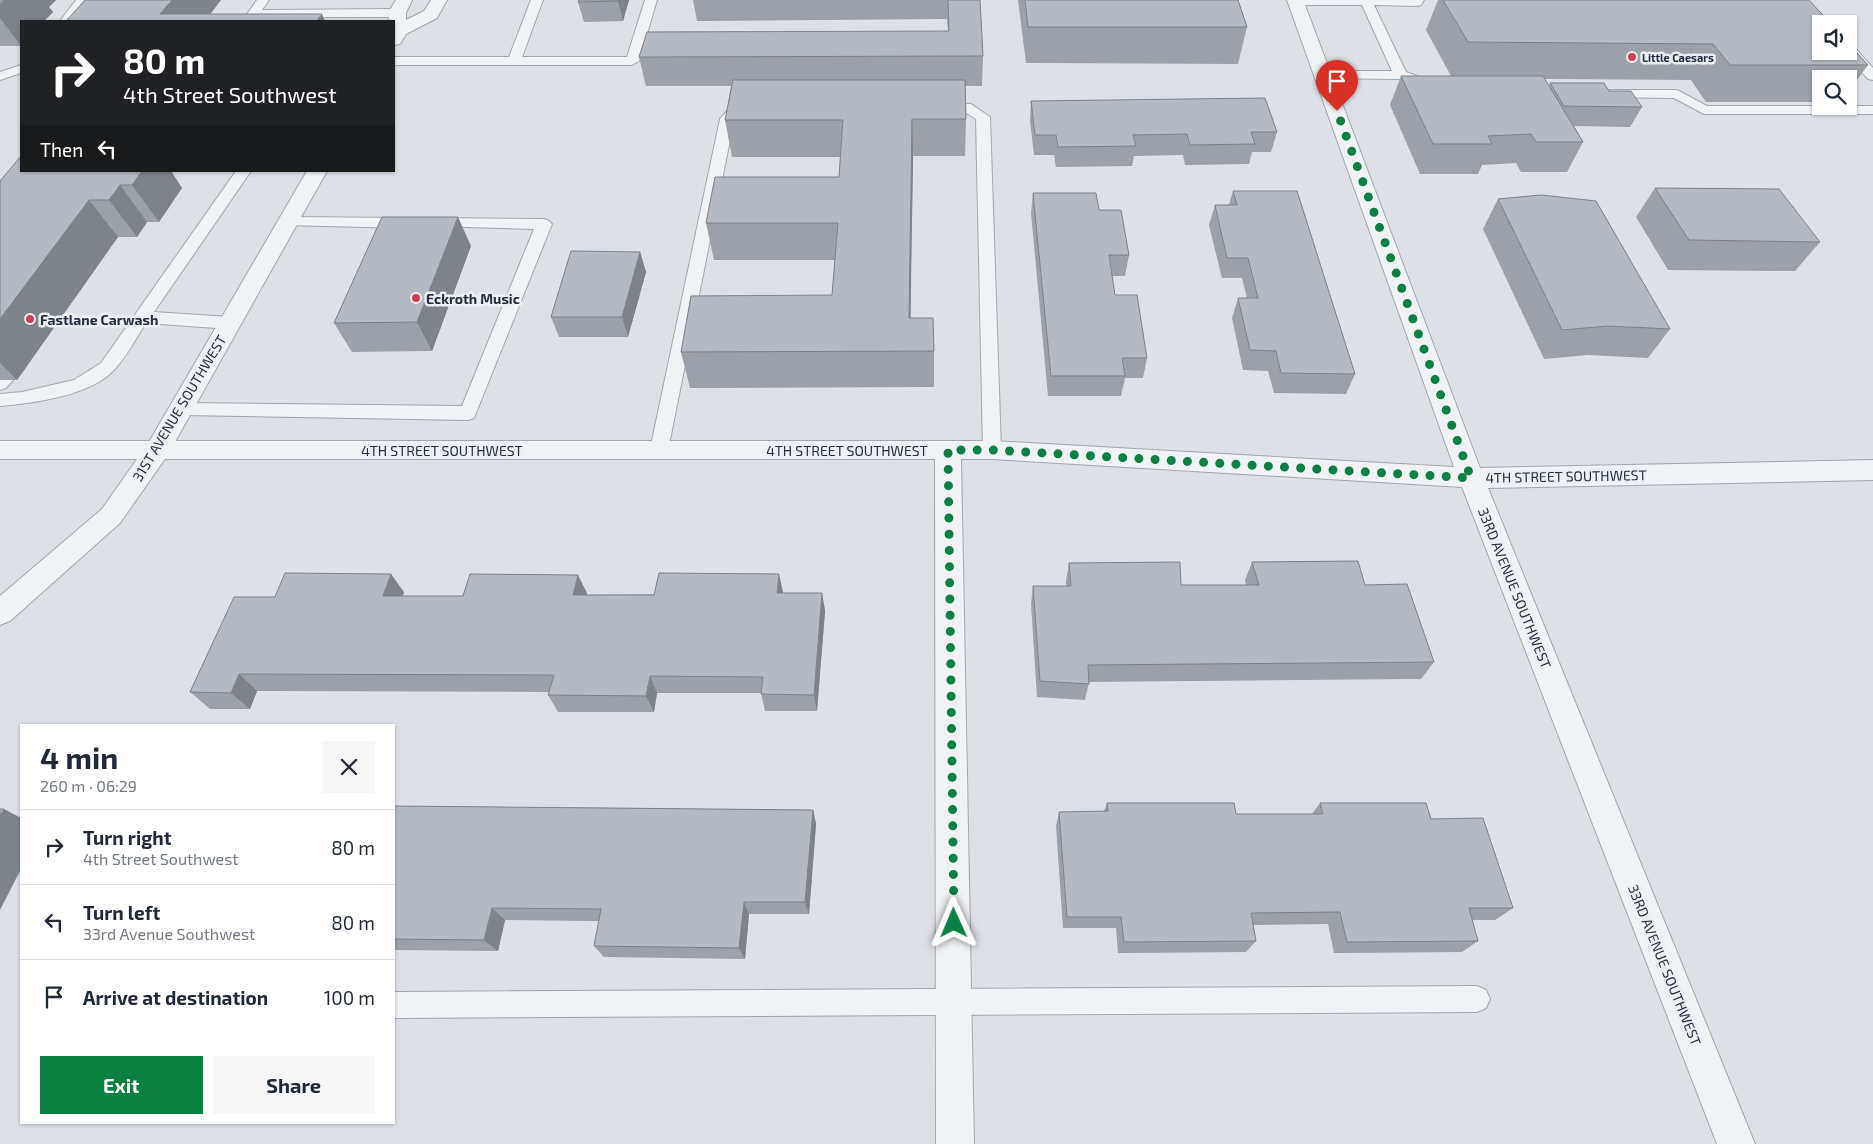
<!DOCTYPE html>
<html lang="en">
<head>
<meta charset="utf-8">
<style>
	body { margin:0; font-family:"Exo 2",sans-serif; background:#f6f6f7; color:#1f2937; height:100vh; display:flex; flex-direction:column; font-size:19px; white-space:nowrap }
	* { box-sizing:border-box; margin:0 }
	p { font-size:16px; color:#747a83 }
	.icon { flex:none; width:28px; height:28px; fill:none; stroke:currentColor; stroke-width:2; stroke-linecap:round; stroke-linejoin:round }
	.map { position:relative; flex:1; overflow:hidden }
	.sheet { position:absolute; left:20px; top:724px; width:375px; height:400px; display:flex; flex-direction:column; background:#fff; border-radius:0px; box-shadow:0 1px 4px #0004 }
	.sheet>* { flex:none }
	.banner { position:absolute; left:20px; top:20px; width:375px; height:152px; border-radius:0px; box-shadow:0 1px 4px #0004; background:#202124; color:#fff; overflow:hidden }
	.tools { position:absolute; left:1812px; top:15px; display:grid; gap:10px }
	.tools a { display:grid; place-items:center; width:45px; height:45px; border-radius:0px; background:#fff; box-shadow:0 1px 4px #0004; font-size:25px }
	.pin { position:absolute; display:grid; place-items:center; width:42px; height:42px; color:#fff; margin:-51px -21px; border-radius:50% 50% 50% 0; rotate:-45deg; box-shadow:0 0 5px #0007 }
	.pin .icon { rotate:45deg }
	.me { position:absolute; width:55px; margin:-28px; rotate:359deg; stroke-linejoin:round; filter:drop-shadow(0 0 4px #0008) }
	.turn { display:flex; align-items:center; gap:18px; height:105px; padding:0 20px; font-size:22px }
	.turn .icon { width:65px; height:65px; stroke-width:2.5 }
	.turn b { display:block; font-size:35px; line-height:42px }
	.then { display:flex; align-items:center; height:48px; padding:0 20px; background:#0003; gap:10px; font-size:19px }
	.round { display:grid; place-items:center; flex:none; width:52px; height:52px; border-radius:0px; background:#f6f6f7 }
	.summary { display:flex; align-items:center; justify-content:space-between; height:85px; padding:0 20px }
	h1 { font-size:30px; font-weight:700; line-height:38px }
	.primary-button { display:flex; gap:10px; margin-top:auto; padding:10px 20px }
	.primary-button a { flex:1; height:58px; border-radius:0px; background:#0b8043; color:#fff; font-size:20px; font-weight:700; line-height:58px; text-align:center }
	.primary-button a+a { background:#f6f6f7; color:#1f2937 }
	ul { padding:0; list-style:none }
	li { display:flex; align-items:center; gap:15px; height:75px; padding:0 20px; border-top:1px solid #e0e1e3 }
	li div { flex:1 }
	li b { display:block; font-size:19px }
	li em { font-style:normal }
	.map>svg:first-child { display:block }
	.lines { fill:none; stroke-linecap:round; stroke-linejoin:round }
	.service-casing { stroke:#a2a8b1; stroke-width:2 }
	.minor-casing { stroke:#a2a8b1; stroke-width:2 }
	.tertiary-casing { stroke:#a2a8b1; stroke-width:2 }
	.service { fill:#f0f2f5; fill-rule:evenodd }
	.minor { fill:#f0f2f5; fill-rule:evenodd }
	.tertiary { fill:#f0f2f5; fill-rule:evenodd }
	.wall { fill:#9ba0a9 }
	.shaded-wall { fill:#7e8289 }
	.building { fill:#b4bac4; stroke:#7e8289 }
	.route { stroke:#0b8043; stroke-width:9; stroke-dasharray:0 16.2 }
	.poi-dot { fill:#cf3f55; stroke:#ecf0f5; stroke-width:2 }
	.labels { text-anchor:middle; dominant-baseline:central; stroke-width:5; stroke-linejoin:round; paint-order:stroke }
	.far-poi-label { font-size:11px; font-weight:bold; fill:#262f3e; stroke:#ecf0f5; text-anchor:start }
	.poi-label { font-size:14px; font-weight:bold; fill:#262f3e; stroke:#ecf0f5; text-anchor:start }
	.street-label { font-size:14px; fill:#262f3e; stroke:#ecf0f5 }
</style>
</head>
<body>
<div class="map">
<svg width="1873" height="1144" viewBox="0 0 1873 1144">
	<rect width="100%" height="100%" fill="#dde1e7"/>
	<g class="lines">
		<defs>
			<g id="service">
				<path d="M76,0H88L72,21H60Z"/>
				<path d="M257,0H269L262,10L397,9L403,13L397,17H249L247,14Z"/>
				<path d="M531,0H543L522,57H627L645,0H657L639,61L632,65H394V57H509Z"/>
				<path d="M1291,0H1424L1421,5L1417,6L1374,5L1406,72L1434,82L1436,85L1429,89L1400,79L1318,78L1316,75L1318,72L1323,71H1392L1362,5H1296L1292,4Z"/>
				<path d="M1849,46L1854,47L1873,68V80L1868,79L1844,53L1843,51H1849Z"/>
				<path d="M21,65V73L0,80V72Z"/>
				<path d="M1607,90H1677L1707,106H1873V114H1704L1674,98L1602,97L1600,94Z"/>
				<path d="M940,103L971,104L990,117L1001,450L998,455L992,457L986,455L983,450L976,119L963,111L935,110L933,107L935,104Z"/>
				<path d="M744,104L751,108L749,111L741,112L734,120L668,450L665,455L659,457L653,455L650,450L720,119L732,105Z"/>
				<path d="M236,171H251L154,312L230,317L236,319L238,323L236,327L230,329L146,323C136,338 126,358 113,371C89,396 34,403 0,406V394L22,392L74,380L101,363Z"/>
				<path d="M288,217L406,218L411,220L414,223L411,226L406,228L283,225L280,222L283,219Z"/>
				<path d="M435,218L544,219L549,221L552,224L474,418L468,420L181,415L175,414L172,409L175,404L181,403L462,406L534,229L430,226L427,223L430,220Z"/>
				<path d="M4,374L10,376L13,380L6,388L0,390V375Z"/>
				<path d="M1477,986L1486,990L1490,999L1486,1008L1477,1012L394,1018V992Z"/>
			</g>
			<path id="minor" d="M1287,0H1303L1480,468L1873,460V480L1488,488L1755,1144H1717L1462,487L992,459H961L974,1144H936L935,459H0V441H992L1454,467Z"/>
			<g id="tertiary">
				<path d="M396,0H412L406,13V20L424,11L431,0H447L437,18L406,34L400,44L394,45V21H389L388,13Z"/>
				<path d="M307,171H327L167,456L120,523L10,621L0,625V596L102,509L149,442Z"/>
			</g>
		</defs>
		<use href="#service" class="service-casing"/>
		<use href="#minor" class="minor-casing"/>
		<use href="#tertiary" class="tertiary-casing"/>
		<use href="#service" class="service"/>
		<use href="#minor" class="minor"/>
		<use href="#tertiary" class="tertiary"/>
	</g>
	<g class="wall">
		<path d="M0,0H56L49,7L53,12L21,46H0Z"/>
		<path d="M579,0H629L623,21L584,22L578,2Z"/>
		<path d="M693,0H980L983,56L982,86H965L966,119L965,156H913L910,318L934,351V387L690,388L681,352L832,295L835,260H714L706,223L839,177L840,157H732L725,120L731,86H646L639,57L948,31L947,19L697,21Z"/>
		<path d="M1018,0H1238L1247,27L1238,64L1026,63Z"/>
		<path d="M1438,0H1809L1868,65L1849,91V79H1821V102H1706L1691,80L1545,79L1549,86L1550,83L1609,91L1642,107L1630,127L1574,126L1583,142L1567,172H1521L1516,163L1482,165L1478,174H1420L1390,105L1401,76H1451L1426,30Z"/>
		<path d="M1031,101L1277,132L1271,152H1252L1249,164L1185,165L1183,155L1134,156L1132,166L1056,167L1054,155H1034L1030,121Z"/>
		<path d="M21,171H171L182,188L159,222H147L137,237H118L17,380H0V181Z"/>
		<path d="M1655,188L1820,242L1795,271L1668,270L1636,217Z"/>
		<path d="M1233,191L1355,374L1346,394L1274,393L1268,371L1243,370L1232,318L1238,298H1247L1242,278H1222L1209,225L1215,205H1229Z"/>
		<path d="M1033,193L1099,210L1129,255L1125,276H1112L1115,295L1147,358L1143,378H1125L1121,396H1048L1031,213Z"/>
		<path d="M1498,199L1670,329L1648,358L1588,355L1544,359L1483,229Z"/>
		<path d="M471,246L432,351L352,352L334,323Z"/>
		<path d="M640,252L646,272L628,337H559L551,317Z"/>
		<path d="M1252,562L1365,585L1434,662L1421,679L1089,682L1085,700L1037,697L1031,604L1033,586H1066V581L1069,563L1181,585H1246L1245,580Z"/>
		<path d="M404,592L403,596H463L587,593V595L822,593L825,611L817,711H765L761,693H657L654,712H558L548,695L549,692L257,691L250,709H210L190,692L275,597Z"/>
		<path d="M1107,803L1236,814H1312L1320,803L1431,819L1513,908L1495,920H1472L1478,941L1462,952L1334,953L1328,924L1253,925L1256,941L1246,952L1118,953L1116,928H1063L1056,826L1059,812L1104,811Z"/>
		<path d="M394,806L813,810L816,824L809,914H749L745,959L604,957L594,946L599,921L505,920L498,951L394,950Z"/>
	</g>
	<g class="shaded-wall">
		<path d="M4,0H56L49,7L53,12L44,21H21V46L0,18V4Z"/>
		<path d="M172,0H221L205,21L160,14Z"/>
		<path d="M618,0H629L623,21L618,1Z"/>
		<path d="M322,14L325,21H317Z"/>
		<path d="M912,119L913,156L910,355L909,318Z"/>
		<path d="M139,171H171L182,188L159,222L132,185Z"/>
		<path d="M120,185L147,222L137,237L109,200Z"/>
		<path d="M89,200L118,237L17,380L0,363V319Z"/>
		<path d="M458,217L471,246L432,351L417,322Z"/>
		<path d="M640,252L646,272L628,337L622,317Z"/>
		<path d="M391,574L404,592L397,613L383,596Z"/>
		<path d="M779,574L783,592L781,611L777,593Z"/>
		<path d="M578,575L587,593L582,612L573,595Z"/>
		<path d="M822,593L825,611L817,711L814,695Z"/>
		<path d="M239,674L257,691L250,709L231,693Z"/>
		<path d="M650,676L657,693L654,712L646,696Z"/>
		<path d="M4,809L21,818V869L0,910V816Z"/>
		<path d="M813,810L816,824L809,914L805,902Z"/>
		<path d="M744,902L749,914L745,959L739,948Z"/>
		<path d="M492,908L505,920L498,951L484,940Z"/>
	</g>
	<g class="building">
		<path d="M0,0H4L0,4Z"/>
		<path d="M85,0H172L160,14H322L317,21H66Z"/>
		<path d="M579,0H618V1L578,2Z"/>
		<path d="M948,0H980L983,56L639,57L647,32L949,31Z"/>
		<path d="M1025,0H1238L1247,27H1028Z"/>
		<path d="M1443,0H1809L1831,24H1821V51H1849V44L1868,65H1730L1713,44L1468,42Z"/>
		<path d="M1401,76H1543L1583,142H1536L1531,134L1488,136L1492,144H1433Z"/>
		<path d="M733,80H965L966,119H912L909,318H933L934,351L681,352L691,296L832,295L838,223H706L715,177H839L843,120H725Z"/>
		<path d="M1550,83H1604L1609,91H1631L1642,107L1564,106Z"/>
		<path d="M1265,98L1277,132H1251L1255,144L1190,145L1187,134L1133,135L1136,146L1058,147L1056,135H1035L1031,101Z"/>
		<path d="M21,156V171H142L132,185H120L109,200H89L0,319V181Z"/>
		<path d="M1655,188L1779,189L1820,242L1689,240Z"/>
		<path d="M1233,191H1297L1355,374L1281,373L1276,351L1250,350L1238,298H1258L1248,258H1227L1215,205H1237Z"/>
		<path d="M1033,193H1096L1099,210H1121L1129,255H1109L1115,295H1137L1147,358H1122L1125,376H1051Z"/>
		<path d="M1541,195L1596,201L1670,329L1608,326L1562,330L1498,199Z"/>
		<path d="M382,217H458L417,322L334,323Z"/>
		<path d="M571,251L640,252L622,317H551Z"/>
		<path d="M1358,561L1365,585L1407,584L1434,662L1088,665L1089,684L1040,681L1033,586H1071L1069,563L1180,562L1181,585H1259L1252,562Z"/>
		<path d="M285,573L391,574L383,596H463L470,574L578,575L573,595H654L659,573L779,574L777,593H822L814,695L761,694L763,677L650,676L646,696L548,695L554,675L239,674L231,693L190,692L234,597H275Z"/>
		<path d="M1107,803H1234L1236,814H1323L1320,803H1426L1431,819L1483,818L1513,908H1469L1478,941L1347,942L1340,912L1251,913L1256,941L1124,942L1121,917H1067L1059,812L1108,811Z"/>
		<path d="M394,806L813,810L805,902H744L739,948L594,946L601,909L492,908L484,940L394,939Z"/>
		<path d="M0,809H4L0,816Z"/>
	</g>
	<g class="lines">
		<path class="route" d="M954,923L948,450H992L1471,478L1337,111"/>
	</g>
	<g class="poi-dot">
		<circle cx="1632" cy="57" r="5"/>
		<circle cx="416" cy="298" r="5"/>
		<circle cx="30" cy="319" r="5"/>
	</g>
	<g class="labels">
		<g class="far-poi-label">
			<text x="1642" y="57">Little Caesars</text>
		</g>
		<g class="poi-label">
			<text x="426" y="298">Eckroth Music</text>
			<text x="40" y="319">Fastlane Carwash</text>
		</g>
		<g class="street-label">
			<text transform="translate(179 408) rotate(-59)">31ST AVENUE SOUTHWEST</text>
			<text x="442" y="450">4TH STREET SOUTHWEST</text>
			<text x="847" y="450">4TH STREET SOUTHWEST</text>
			<text transform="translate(1566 476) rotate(-1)">4TH STREET SOUTHWEST</text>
			<text transform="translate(1515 588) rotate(68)">33RD AVENUE SOUTHWEST</text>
			<text transform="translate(1665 965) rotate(68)">33RD AVENUE SOUTHWEST</text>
		</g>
	</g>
</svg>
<div class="tools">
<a><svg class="icon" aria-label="sound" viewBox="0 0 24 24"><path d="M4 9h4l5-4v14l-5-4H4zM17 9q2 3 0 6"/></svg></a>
<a><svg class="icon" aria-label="search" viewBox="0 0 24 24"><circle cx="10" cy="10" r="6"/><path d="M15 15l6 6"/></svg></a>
</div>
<div class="pin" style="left:1337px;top:111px;background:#d93025"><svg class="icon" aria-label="arrive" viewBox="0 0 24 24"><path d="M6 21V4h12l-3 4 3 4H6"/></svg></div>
<svg class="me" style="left:954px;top:923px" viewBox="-20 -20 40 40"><path d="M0-17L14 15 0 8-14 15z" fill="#0b8043" stroke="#fff" stroke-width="4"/></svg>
<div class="banner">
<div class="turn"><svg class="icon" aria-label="right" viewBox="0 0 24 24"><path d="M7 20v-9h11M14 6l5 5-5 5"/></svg><div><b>80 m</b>4th Street Southwest</div></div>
<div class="then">Then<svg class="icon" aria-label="left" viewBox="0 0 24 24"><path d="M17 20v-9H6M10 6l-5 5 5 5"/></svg></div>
</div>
<section class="sheet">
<div class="summary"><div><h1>4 min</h1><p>260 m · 06:29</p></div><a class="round"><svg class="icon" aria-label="close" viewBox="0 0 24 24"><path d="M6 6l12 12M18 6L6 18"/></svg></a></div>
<ul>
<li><svg class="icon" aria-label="right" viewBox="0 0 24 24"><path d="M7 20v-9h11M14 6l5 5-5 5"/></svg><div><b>Turn right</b><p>4th Street Southwest</p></div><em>80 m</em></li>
<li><svg class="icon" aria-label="left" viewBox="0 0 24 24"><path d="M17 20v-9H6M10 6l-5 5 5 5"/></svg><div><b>Turn left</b><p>33rd Avenue Southwest</p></div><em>80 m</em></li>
<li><svg class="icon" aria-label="arrive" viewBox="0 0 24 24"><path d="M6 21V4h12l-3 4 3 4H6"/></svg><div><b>Arrive at destination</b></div><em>100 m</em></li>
</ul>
<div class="primary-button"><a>Exit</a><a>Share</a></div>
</section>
</div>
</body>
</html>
